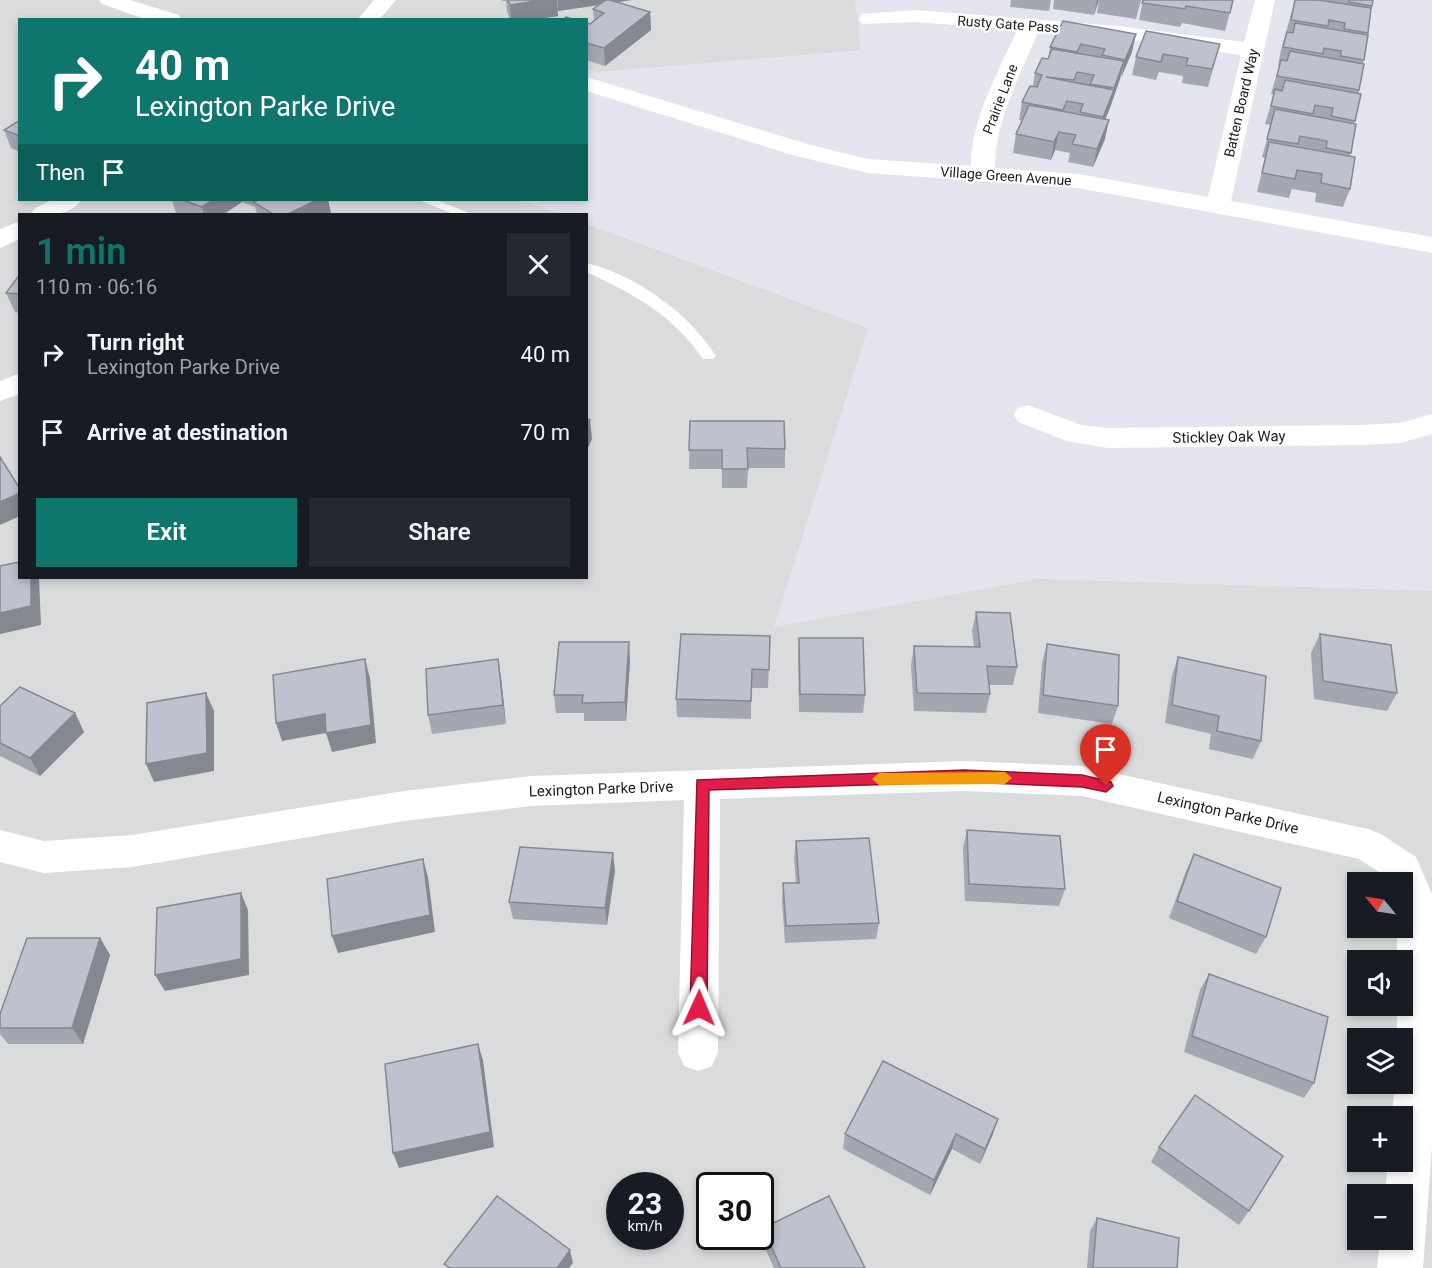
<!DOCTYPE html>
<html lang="en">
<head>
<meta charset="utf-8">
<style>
	body { margin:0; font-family:Roboto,sans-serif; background:#242831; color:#f1f3f6; height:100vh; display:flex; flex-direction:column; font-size:22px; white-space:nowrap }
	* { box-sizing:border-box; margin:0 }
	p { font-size:20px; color:#9ea1a6 }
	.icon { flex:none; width:33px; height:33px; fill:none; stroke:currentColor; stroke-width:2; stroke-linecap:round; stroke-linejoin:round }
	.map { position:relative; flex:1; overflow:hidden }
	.details { position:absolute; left:18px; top:213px; width:570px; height:366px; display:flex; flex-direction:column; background:#171b24; border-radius:0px; box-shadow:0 3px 9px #0003 }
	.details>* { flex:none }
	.banner { position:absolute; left:18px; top:18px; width:570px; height:183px; border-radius:0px; box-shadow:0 3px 9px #0003; background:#0f766e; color:#fff; overflow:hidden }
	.needle { width:39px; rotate:300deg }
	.fabs { position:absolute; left:1347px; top:872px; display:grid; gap:12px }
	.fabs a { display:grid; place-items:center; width:66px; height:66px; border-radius:0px; background:#171b24; box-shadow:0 3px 9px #0003; font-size:30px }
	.speed { position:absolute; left:606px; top:1172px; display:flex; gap:12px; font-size:30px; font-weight:700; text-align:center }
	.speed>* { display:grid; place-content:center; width:78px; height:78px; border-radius:50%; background:#171b24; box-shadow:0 3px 9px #0003; line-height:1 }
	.speed small { font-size:15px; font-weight:400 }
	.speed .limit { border:3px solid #111; border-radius:9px; background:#fff; color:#111 }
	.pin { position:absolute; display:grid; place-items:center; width:51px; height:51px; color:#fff; margin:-62px -26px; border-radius:50% 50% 50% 0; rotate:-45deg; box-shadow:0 0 6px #0007 }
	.pin .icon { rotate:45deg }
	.me { position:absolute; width:66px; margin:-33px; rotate:1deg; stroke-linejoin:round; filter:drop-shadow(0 0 4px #0008) }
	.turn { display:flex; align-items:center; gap:21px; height:126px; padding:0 18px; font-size:27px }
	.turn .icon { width:78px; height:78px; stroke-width:2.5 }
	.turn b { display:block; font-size:42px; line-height:51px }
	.then { display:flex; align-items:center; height:57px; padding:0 18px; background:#0003; gap:12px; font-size:22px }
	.round { display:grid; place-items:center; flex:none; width:63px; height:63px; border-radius:0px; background:#242831 }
	.head { display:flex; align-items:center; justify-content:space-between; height:102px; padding:0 18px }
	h1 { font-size:36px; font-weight:600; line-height:45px; color:#0f766e }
	.primary-button { display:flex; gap:12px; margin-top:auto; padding:12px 18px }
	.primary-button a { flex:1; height:69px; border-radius:0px; background:#0f766e; color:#fff; font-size:24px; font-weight:600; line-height:69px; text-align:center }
	.primary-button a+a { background:#242831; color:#f1f3f6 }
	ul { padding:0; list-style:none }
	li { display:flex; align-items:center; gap:18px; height:78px; padding:0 18px }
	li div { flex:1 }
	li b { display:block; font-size:22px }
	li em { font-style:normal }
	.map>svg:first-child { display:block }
	.residential { fill:#dadbdc; fill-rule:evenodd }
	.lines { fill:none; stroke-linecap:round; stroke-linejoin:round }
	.lane { fill:#fff; fill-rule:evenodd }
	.street { fill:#fff; fill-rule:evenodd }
	.wall { fill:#a3a7b1 }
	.shaded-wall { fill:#848890 }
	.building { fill:#bdc2ce; stroke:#848890; stroke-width:1.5 }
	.route { fill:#e11d48; stroke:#92132f; stroke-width:1.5 }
	.slow { fill:#f59e0b }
	.labels { text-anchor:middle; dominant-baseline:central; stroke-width:4.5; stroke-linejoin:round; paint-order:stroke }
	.far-street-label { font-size:14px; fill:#1d1d1d; stroke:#fff }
	.street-label { font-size:15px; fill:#1d1d1d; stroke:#fff }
</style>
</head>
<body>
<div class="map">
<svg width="1432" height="1268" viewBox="0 0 1432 1268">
	<rect width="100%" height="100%" fill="#e4e4ee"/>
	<path class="residential" d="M0,0H855L861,50L597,72L587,70L586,20H20V200H520L561,214H20V578H586L587,224L868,328L774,627L1038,579L1432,591V1268H0ZM1358,882H1402V927H1358ZM1358,960H1402V1005H1358ZM1358,1038H1402V1083H1358ZM1358,1116H1402V1161H1358ZM620,1185H670V1236H620ZM710,1185H760V1236H710ZM1358,1194H1402V1239H1358Z"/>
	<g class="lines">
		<g class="lane">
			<path d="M419,200H437L471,214H453Z"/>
			<path d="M586,263C636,275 689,313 716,356L713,359H703C674,316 633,293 586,272Z"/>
		</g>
		<g class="street">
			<path d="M99,0H130L179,15L181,20H148L102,4Z"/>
			<path d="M374,0H396L379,20H357Z"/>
			<path d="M1255,0H1275L1231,201L1432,237V253L1078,188L868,173L796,156L586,91V77L811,145L868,159L971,166C971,118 998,74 1017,30L915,22L862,24L859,19L862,14L915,10L1118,26L1244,42ZM1038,32L1118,38L1241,55L1208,197L1078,174L995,168C995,120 1020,76 1038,32Z"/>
			<path d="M51,200H81C70,217 49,214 31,214L34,209Z"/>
			<path d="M20,221V239L0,248V229Z"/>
			<path d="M20,373V394L0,401V381Z"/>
			<path d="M1028,405L1081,425L1108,428L1363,425L1400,423L1432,414V434L1400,443L1363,445L1108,448L1067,441L1018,422L1014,415L1018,408Z"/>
			<path d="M964,761L1082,766L1368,829L1381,834L1416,857L1432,894V1147L1423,1268H1377L1380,1239H1402V1194H1385L1388,1161H1402V1116H1392L1395,1083H1402V1038H1397V1005H1402V960H1397V927H1402V882H1389L1388,878L1359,859L1082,796L964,791L720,799L718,1052L712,1066L698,1071L684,1066L678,1052L684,800L532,806L404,821L132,867L44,873L0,862V830L44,841L132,835L404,791L532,776Z"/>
		</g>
	</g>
	<g class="wall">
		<path d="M502,0H632L617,2L650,12L651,30L605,66L586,60V23L590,24L594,20L593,9L600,5L558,11L557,8L558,16L532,20H510L507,11L506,1H502Z"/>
		<path d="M1011,0H1051L1049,11L1010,7Z"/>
		<path d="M1054,0H1099L1094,15L1053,9Z"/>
		<path d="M1099,0H1141L1136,19L1097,13Z"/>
		<path d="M1143,0H1233L1225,31L1182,23L1180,27L1139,20Z"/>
		<path d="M1295,0H1373L1354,124L1350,156V189L1343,207L1315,202L1316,193L1292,189L1289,198L1257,192L1265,158L1262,157L1271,125L1265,124L1274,94H1271L1279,66L1278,65L1281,50Z"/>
		<path d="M1063,21L1132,52L1120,77L1105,120V139L1093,167L1068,162L1070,153L1055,150L1051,160L1013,153L1016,134L1022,121L1019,120L1022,102L1033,86L1035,73L1048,59L1050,47Z"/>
		<path d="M1146,31L1215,62L1208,87L1182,83L1183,76L1159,72L1156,80L1132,75L1136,57Z"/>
		<path d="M20,120V152L11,148L4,130Z"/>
		<path d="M172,200H328L331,213L328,214H257L255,207L242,202L224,214H180L176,213Z"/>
		<path d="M20,274V313L15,312L6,293Z"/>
		<path d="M690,421L785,449V468H748L747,488H722V469H689Z"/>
		<path d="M976,612L1017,667L1013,685H989L990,694L986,713L914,711L911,665L914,646L974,647L972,631Z"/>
		<path d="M1320,634L1397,693L1387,711L1314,699L1311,653Z"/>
		<path d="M770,636L768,688H751V719L677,717L676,699Z"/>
		<path d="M799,638L865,695L863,713L799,712L798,656Z"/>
		<path d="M1047,644L1118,706L1112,724L1038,713L1042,663Z"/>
		<path d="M1178,657L1261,741L1253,759L1209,749L1211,734L1165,723L1172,675Z"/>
		<path d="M498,659L501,678L506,724L432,734L428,715Z"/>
		<path d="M630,661L626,721H584V713H556L554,695Z"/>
		<path d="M0,706L75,713L84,732L40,776L0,756Z"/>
		<path d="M967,830L1065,889L1059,906L965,901L963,848Z"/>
		<path d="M796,841L879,923L876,939L785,943L782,901L783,883H796L794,858Z"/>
		<path d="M1194,854L1266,937L1256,954L1169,918L1186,871Z"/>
		<path d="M615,870L607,925L513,919L509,902Z"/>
		<path d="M100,938L110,955L83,1044H8L0,1034V1014Z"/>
		<path d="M1209,974L1314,1083L1304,1098L1184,1052L1200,990Z"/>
		<path d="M845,1134H993L980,1164L952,1149L930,1195L843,1149Z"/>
		<path d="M1159,1147L1249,1211L1239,1225L1151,1162Z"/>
		<path d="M1097,1218L1177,1268H1087L1090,1231Z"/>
		<path d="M763,1228L865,1268H774L762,1241Z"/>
	</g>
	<g class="shaded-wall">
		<path d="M543,0H557L558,16L532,20H511L510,5Z"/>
		<path d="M558,0H632L558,11Z"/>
		<path d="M1097,0H1099L1094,15Z"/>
		<path d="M650,12L651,30L605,66L604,48Z"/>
		<path d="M1136,34L1132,52L1121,78L1125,60Z"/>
		<path d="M1124,61L1120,79L1110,108L1099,135L1103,117L1113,92Z"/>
		<path d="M1109,120L1105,139L1093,167L1097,149Z"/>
		<path d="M1059,132L1055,150L1051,160L1054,142Z"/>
		<path d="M213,200H241L242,202L224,214H204L202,207Z"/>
		<path d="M317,200H328L331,213L328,214H288Z"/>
		<path d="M590,420L592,439L586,452V428Z"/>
		<path d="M20,493V516L0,525V502Z"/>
		<path d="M31,578H39L41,625L0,634V613Z"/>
		<path d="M629,642L630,661L626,721L625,702Z"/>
		<path d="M365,659L370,678L376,743L332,752L326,733Z"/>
		<path d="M498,659L501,678L506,724L503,705Z"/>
		<path d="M206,693L214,711V771L154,782L146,764Z"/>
		<path d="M75,713L84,732L40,776L30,758Z"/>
		<path d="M325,714L331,732L282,741L276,723Z"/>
		<path d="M613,853L615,870L607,925L605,908Z"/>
		<path d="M423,859L428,877L435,932L338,953L332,936Z"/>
		<path d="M241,893L248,910L249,975L165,991L155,975Z"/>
		<path d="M100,938L110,955L83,1044L72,1028Z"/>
		<path d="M478,1044L483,1060L494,1147L399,1168L393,1153Z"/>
		<path d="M998,1119L993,1134L980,1164L985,1149Z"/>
		<path d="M956,1134L952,1149L930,1195L934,1180Z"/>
		<path d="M570,1250L573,1263L569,1268H557Z"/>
	</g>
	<g class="building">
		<path d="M508,0H543L510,5Z"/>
		<path d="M606,0H610L650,12L604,48L586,43V23L590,24L604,13L593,9Z"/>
		<path d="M1143,0H1233L1230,13L1186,6L1185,9L1142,3Z"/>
		<path d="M1295,0H1318L1371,8L1368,33L1344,29L1345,23L1329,20L1328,26L1291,20Z"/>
		<path d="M1349,0H1373L1372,6L1349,2Z"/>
		<path d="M566,17L575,20H562Z"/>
		<path d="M1063,21L1136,34L1125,60L1102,55L1105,49L1081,44L1077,52L1050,47Z"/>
		<path d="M1295,23L1368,35L1364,60L1341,56V51L1324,48L1323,54L1283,47L1287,32L1293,33Z"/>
		<path d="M1146,31L1220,44L1212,69L1186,65L1188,58L1163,54L1161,62L1136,57Z"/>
		<path d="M1052,49L1124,61L1114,88L1090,84L1094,75L1077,72L1074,80L1046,77L1114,90L1103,117L1080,112L1083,104L1067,101L1063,110L1022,102L1030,86L1037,87L1042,75L1035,73L1042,58L1048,59Z"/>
		<path d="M1290,51L1364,64L1359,90L1277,76L1281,60L1287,61Z"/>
		<path d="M1285,80L1361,94L1355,121L1331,116L1333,108L1315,105L1313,114L1271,106L1275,89L1282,91Z"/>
		<path d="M1029,105L1109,120L1097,149L1072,144L1076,135L1059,132L1054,142L1016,134Z"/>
		<path d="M1275,109L1356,124L1351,153L1326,148L1327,141L1300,136L1298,144L1267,139Z"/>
		<path d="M20,120V136L4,130Z"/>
		<path d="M1269,142L1355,157L1350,189L1321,183L1322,174L1297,170L1295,179L1262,173Z"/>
		<path d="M183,200H213L202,207Z"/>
		<path d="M258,200H317L288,214H273L253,202Z"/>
		<path d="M20,274V294L6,293Z"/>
		<path d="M586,419L590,420L586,428Z"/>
		<path d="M690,421H784L785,449L747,448L748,469H722V450H689Z"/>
		<path d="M0,457L20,489V493L0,502Z"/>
		<path d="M20,562V578H31V606L0,613V566Z"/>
		<path d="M976,612L1010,613L1017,667L987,666L990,694L917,693L914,646L980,647Z"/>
		<path d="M681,634L770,636L769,670L752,669L751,701L676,699Z"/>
		<path d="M1320,634L1391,645L1397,693L1323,681Z"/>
		<path d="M799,638H863L865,695L800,694Z"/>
		<path d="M559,642H629L625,702L582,703L583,695H554Z"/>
		<path d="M1047,644L1119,655L1118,706L1043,695Z"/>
		<path d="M1178,657L1266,676L1261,741L1217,731L1219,716L1172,705Z"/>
		<path d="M365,659L371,725L326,733L325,714L276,723L273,675Z"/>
		<path d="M498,659L503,705L428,715L426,669Z"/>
		<path d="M20,687L75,713L30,758L0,743V706Z"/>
		<path d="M206,693L207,753L146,764L147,703Z"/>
		<path d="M967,830L1060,836L1065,889L969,884Z"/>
		<path d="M869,838L879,923L786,926L783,883H799L796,841Z"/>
		<path d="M520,847L613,853L605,908L509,902Z"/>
		<path d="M1194,854L1281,888L1266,937L1177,901Z"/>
		<path d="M423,859L430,915L332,936L327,879Z"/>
		<path d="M241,893V959L155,975L157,908Z"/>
		<path d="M27,938H100L72,1028H0V1014Z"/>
		<path d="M1209,974L1328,1017L1314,1083L1192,1036Z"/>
		<path d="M478,1044L490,1132L393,1153L385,1064Z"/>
		<path d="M883,1061L998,1119L985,1149L956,1134L934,1180L845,1134Z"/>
		<path d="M1195,1095L1283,1156L1249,1211L1159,1147Z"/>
		<path d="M497,1196L570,1250L557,1268H450L444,1264Z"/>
		<path d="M829,1196L865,1268H781L763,1228Z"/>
		<path d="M1097,1218L1179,1238L1177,1268H1093Z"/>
	</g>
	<path class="route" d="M964,770L1082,775L1111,782L1113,786L1106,792L1082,787L964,782L709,790L707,1008L704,1013L699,1015L693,1013L690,1008L697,780Z"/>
	<path class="slow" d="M1005,772L1012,778L1005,784L879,785L872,779L879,773Z"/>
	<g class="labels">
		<g class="far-street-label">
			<text transform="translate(1008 24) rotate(4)">Rusty Gate Pass</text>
			<text transform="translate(1000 99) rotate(-69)">Prairie Lane</text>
			<text transform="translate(1241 103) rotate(-77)">Batten Board Way</text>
			<text transform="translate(1006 176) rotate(4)">Village Green Avenue</text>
		</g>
		<g class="street-label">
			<text transform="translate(1229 437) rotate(-1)">Stickley Oak Way</text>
			<text transform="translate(601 789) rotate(-2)">Lexington Parke Drive</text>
			<text transform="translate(1228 813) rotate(13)">Lexington Parke Drive</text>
		</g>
	</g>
</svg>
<div class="fabs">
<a><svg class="needle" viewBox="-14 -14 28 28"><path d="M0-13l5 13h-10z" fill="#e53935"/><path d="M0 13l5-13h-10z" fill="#9ea1a6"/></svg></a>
<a><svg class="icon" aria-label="sound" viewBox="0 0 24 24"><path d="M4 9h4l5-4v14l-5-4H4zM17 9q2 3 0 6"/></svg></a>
<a><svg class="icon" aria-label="layers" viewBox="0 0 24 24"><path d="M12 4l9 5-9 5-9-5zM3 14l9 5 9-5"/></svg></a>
<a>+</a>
<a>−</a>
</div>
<div class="speed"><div>23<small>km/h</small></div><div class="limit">30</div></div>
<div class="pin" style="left:1106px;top:786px;background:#d93025"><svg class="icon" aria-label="arrive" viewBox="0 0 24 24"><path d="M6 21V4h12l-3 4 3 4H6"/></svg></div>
<svg class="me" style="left:699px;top:1008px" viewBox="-20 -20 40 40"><path d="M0-17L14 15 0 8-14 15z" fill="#e11d48" stroke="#fff" stroke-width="4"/></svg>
<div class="banner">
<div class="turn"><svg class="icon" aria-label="right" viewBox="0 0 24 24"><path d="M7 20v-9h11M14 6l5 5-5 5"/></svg><div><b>40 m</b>Lexington Parke Drive</div></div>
<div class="then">Then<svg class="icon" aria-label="arrive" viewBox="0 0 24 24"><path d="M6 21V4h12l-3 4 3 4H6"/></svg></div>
</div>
<section class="details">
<div class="head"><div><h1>1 min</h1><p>110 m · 06:16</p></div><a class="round"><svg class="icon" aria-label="close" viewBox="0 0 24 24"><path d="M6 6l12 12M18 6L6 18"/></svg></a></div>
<ul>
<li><svg class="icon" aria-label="right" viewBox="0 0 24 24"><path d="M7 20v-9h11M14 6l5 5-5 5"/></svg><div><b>Turn right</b><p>Lexington Parke Drive</p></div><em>40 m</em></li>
<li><svg class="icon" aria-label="arrive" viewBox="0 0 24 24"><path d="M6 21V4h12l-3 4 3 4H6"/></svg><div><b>Arrive at destination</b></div><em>70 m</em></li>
</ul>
<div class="primary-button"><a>Exit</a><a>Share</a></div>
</section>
</div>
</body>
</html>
